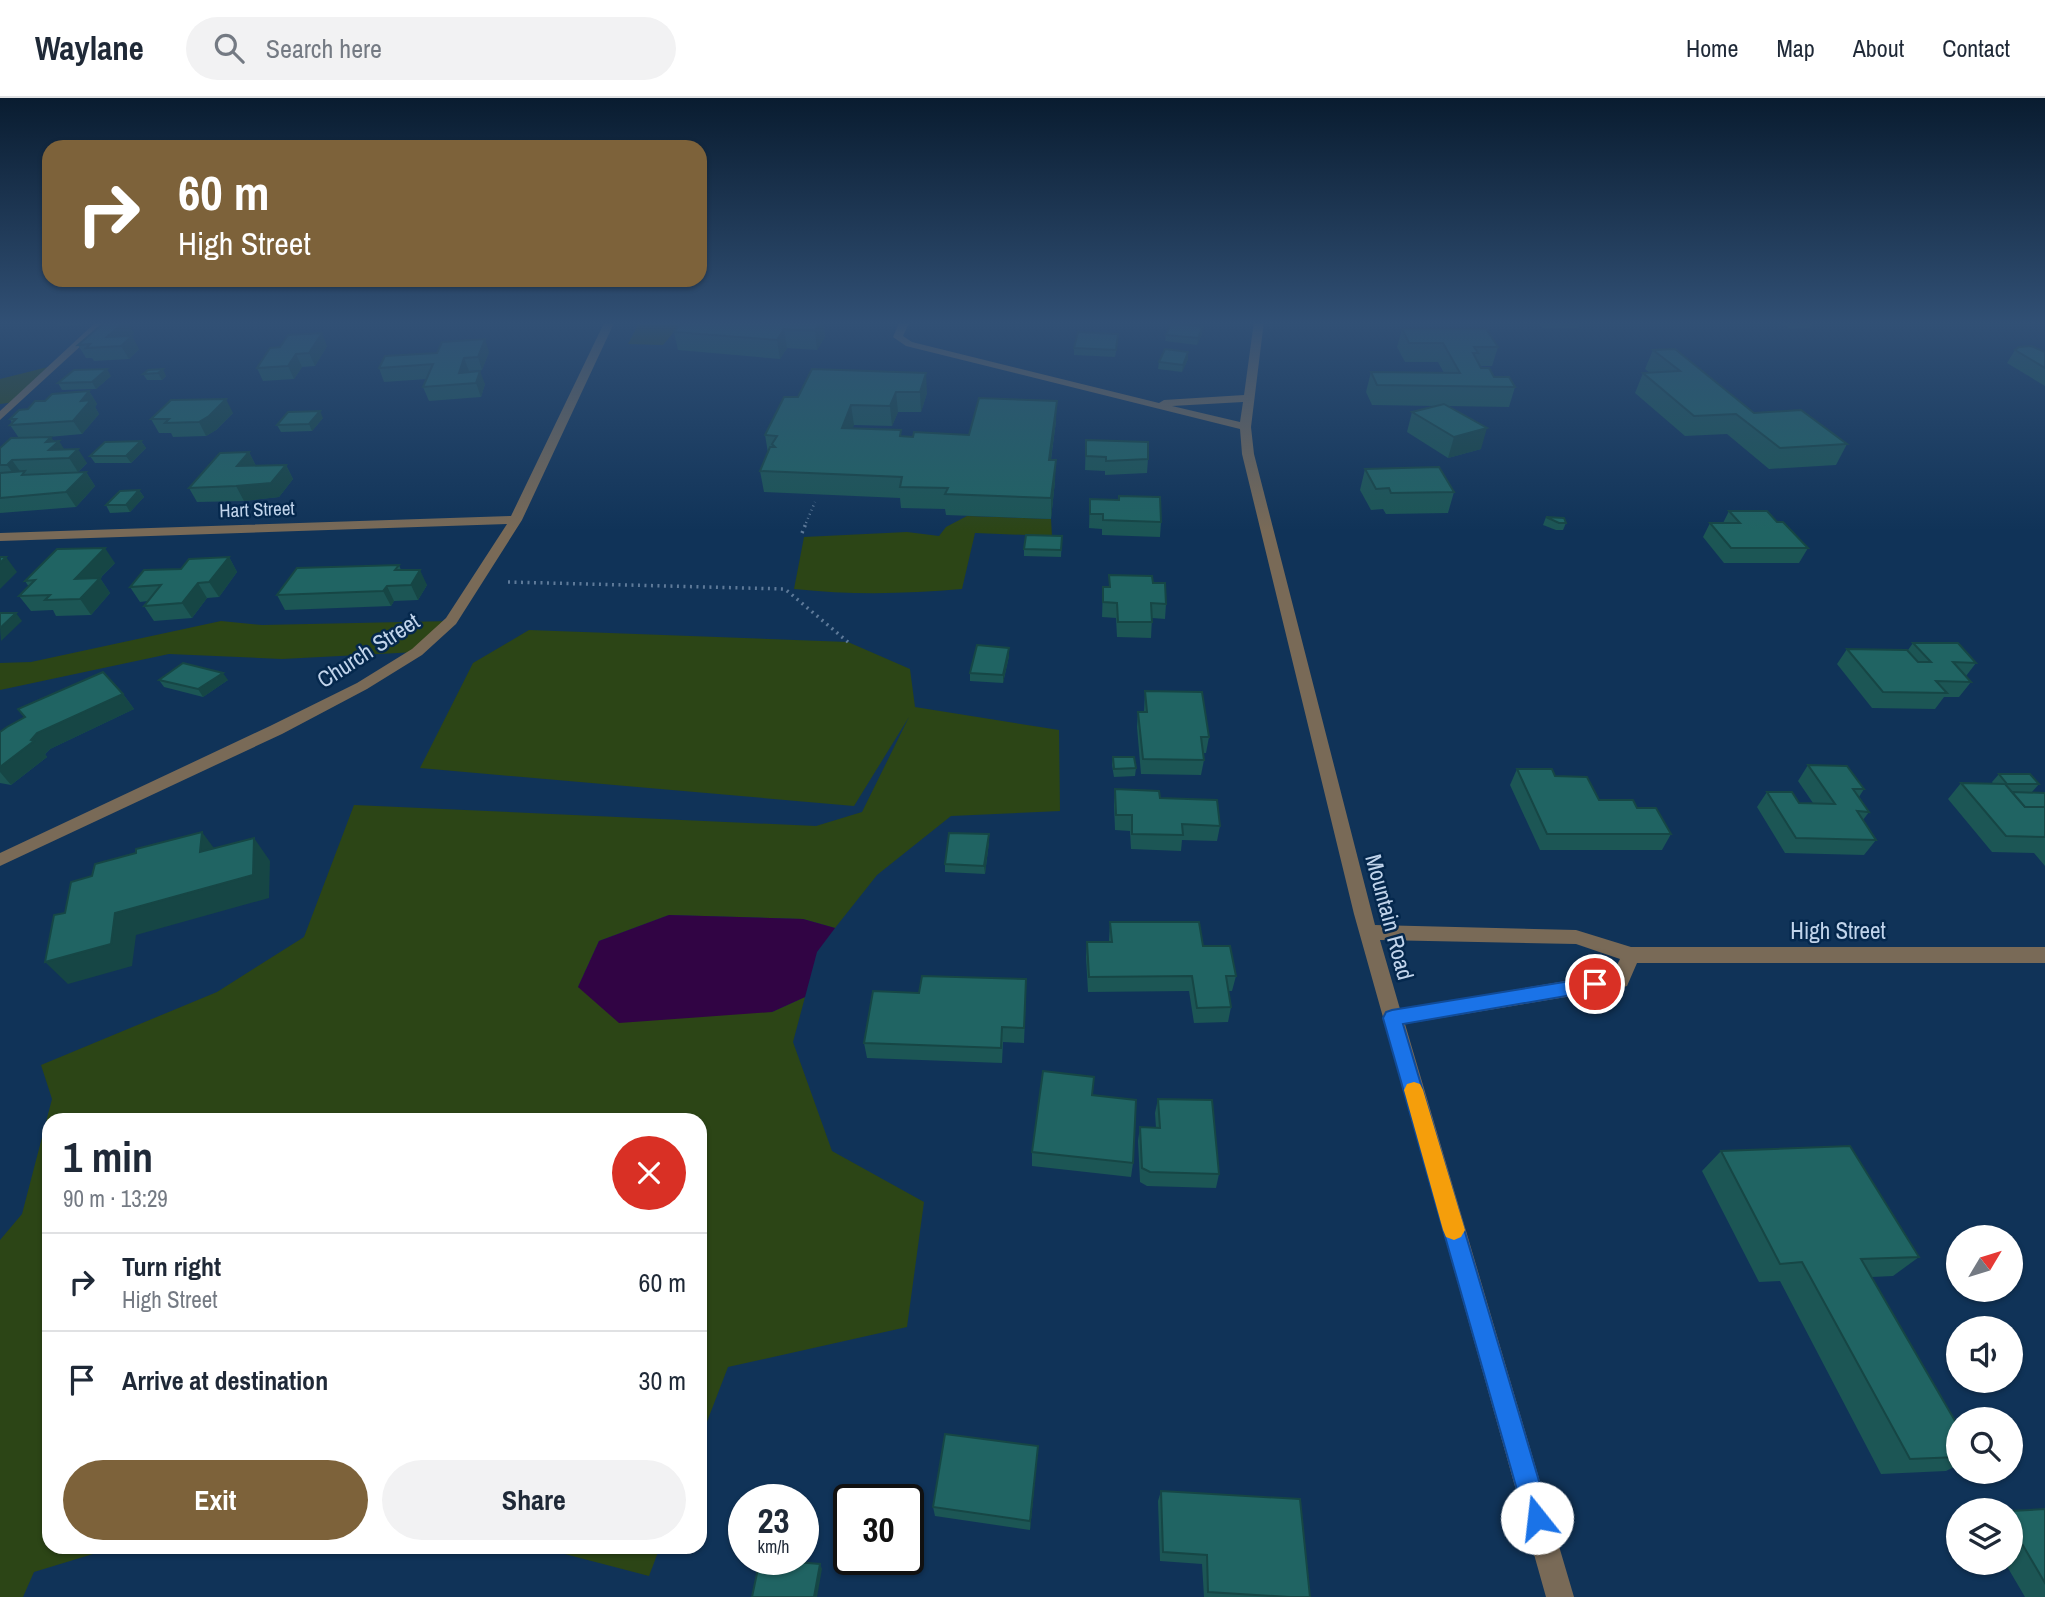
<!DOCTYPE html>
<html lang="en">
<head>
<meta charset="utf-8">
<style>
	body { margin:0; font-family:"Archivo Narrow",sans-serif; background:#f2f2f3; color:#1f2937; height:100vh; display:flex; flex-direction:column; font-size:26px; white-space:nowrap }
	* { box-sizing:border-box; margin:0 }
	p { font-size:23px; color:#747a83 }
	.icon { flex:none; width:38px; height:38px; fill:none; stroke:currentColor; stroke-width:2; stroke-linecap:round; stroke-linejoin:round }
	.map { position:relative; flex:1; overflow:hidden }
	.drawer { position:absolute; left:42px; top:1015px; width:665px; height:441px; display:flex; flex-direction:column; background:#fff; border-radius:21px; box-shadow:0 2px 5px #0004 }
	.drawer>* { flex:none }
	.banner { position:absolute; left:42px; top:42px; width:665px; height:147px; border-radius:21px; box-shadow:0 2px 5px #0004; background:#7d623a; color:#fff; overflow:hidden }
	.needle { width:46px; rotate:52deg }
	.controls { position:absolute; left:1946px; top:1127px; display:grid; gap:14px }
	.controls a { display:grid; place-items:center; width:77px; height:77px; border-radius:50%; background:#fff; box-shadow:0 2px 5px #0004; font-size:35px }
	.speed { position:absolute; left:728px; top:1386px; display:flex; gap:14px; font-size:35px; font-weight:700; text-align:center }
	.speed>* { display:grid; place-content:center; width:91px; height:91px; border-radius:50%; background:#fff; box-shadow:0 2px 5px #0004; line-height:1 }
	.speed small { font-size:18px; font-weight:400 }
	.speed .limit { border:4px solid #111; border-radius:10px; background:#fff; color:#111 }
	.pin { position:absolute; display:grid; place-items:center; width:60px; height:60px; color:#fff; margin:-30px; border:4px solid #fff; border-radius:50%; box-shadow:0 2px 7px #0007 }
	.me { position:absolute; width:77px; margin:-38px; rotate:344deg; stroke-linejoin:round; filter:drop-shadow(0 0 5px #0008) }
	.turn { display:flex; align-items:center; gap:24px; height:147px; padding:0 21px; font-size:32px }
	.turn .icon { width:91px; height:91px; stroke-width:2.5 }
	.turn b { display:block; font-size:49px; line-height:60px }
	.round { display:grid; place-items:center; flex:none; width:74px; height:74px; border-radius:37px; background:#f2f2f3 }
	.headline { display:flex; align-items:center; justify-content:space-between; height:119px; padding:0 21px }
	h1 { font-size:42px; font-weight:700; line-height:52px }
	.action { display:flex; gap:14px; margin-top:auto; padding:14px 21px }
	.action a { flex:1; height:80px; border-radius:42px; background:#7d623a; color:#fff; font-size:28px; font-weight:700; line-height:80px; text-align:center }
	.action a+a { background:#f2f2f3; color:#1f2937 }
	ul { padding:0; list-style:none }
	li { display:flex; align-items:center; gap:21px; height:98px; padding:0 21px; border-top:2px solid #e0e1e3 }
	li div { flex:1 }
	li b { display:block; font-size:26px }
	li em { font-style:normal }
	header { display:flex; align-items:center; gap:42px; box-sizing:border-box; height:98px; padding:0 35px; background:#fff; border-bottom:2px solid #e0e1e3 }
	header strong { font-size:33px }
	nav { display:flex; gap:38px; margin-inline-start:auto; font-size:24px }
	.search { width:490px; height:63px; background:#f2f2f3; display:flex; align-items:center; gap:18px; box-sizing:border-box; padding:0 24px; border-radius:38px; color:#747a83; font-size:26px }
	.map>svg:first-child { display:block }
	.green { fill:#2c4516 }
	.water { fill:#310444 }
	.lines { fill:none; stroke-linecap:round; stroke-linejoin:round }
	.path-far1 { stroke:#5e7a99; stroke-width:2.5; stroke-dasharray:1 3.5; stroke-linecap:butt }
	.path { stroke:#5e7a99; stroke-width:3.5; stroke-dasharray:2 4.5; stroke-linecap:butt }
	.minor { fill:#796a57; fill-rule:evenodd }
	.wall { fill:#1c5655 }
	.shaded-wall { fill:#164645 }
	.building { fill:#206463; stroke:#164645; stroke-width:2 }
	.route { fill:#1a73e8; stroke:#114b97; stroke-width:2 }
	.slow { fill:#f59e0b }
	.labels { text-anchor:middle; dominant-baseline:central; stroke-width:5; stroke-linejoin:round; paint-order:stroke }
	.far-street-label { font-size:19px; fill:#c1d4eb; stroke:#05284d }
	.street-label { font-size:23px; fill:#c1d4eb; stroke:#05284d }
</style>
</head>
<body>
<header>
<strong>Waylane</strong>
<div class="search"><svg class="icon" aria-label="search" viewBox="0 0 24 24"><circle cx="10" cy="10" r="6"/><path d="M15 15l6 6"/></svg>Search here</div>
<nav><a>Home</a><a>Map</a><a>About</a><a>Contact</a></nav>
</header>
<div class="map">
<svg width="2045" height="1499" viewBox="0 0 2045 1499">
	<rect width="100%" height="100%" fill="#103358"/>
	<g class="green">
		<path d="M640,223H683L663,247L628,246Z"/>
		<path d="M56,267L16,304L0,306V281Z"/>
		<path d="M967,418L1051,421L1052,438L975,435L962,491C905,496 851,497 794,491L804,439L907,434L939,438L946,429Z"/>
		<path d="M221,523L262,527L451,523L417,554L282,561L169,556L0,592V565L31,564Z"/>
		<path d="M529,532L848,544L910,571L915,609L1059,632L1060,713L951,718L877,777L835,830L803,821L669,817L599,843L578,889L772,914L805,899L793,944L832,1053L924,1104L907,1229L728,1269L700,1342V1022H49V1449H116L34,1474L23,1499H0V1142L22,1116L52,1001L41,967L217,894L304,839L354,707L816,728L862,714L909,619L854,708L420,670L473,565Z"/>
		<path d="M538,1449H660L649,1478Z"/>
	</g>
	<path class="water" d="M669,817L803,821L835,830L817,854L805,899L772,914L619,925L578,889L599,843Z"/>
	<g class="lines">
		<path class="path-far1" d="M806,425L815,404"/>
		<g class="path">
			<path d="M802,435L807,423"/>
			<path d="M508,484L785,491L848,544"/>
		</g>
		<g class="minor">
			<path d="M97,223H108L0,322V313Z"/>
			<path d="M605,223H615L522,422L456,526L422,557L367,591L282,636L0,768V755L270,628L357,585L412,551L446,520L507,426L0,443V435L511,418Z"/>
			<path d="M900,223H910L903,238L912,244L1159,305L1164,302L1244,297L1254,223H1264L1251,329L1254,356L1375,827L1576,832L1631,849H2045V865H1637L1627,888L1620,890L1405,926L1574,1499H1546L1354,816L1242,356L1240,331L906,248L893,239ZM1243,304L1240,324L1172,308ZM1380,842L1576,846L1620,861L1613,875L1400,911Z"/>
		</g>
	</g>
	<g class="wall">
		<path d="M55,223H84L80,227L58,228Z"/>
		<path d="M683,223H823L825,239L817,252L787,250L780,261L678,252L674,234Z"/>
		<path d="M835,223H883L882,226Z"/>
		<path d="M1537,223H1580L1578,230H1543Z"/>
		<path d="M1777,223L1813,224L1810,230L1790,231Z"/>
		<path d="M1402,231L1498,249L1492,268H1480L1494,279L1515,289L1509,309L1448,308L1481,351L1448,360L1407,334L1412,314L1436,308L1372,307L1366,294L1371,274L1444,275L1438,264H1405L1397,249Z"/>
		<path d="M134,235L130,238L139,251L129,261L94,263L92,260H86L78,247Z"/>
		<path d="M1202,236L1197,247L1165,243L1166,237Z"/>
		<path d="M1118,243L1115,259L1074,257V250Z"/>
		<path d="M327,248L315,268L302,269L294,281L263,283L257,270L270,250Z"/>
		<path d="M1653,252L1754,315L1847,346L1836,367L1769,371L1727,336L1685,338L1635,295L1643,275H1650L1645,271Z"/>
		<path d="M2015,252L2045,254V288L2007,265Z"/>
		<path d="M489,254L482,272L469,273L485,286L481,299L429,303L423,289L427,281L384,284L379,270Z"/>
		<path d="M1188,261L1182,274L1158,271L1159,264Z"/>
		<path d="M812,271L927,295L921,314H898L892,328L854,327L852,330L901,338L913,339L969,337L1056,323L1051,362L1055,383L1051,421L946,417L945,411L901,410L900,400L764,394L760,373L768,355L765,337L798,299Z"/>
		<path d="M148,272L166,278L162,282H147L143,276Z"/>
		<path d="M111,278L96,291L62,292L58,285Z"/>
		<path d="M89,293L97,306L95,309L99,316L82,336L49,339L64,351L87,365L78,374H86L95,388L76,409L0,415V350L19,340L10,327L12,325L10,321L45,303Z"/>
		<path d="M233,315L216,332L206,338L173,339L171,335H159L151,321Z"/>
		<path d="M323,320L312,333L281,334L277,327Z"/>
		<path d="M1086,342L1148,361L1147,375L1105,377V373L1085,372Z"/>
		<path d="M141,343L146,350L131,365H95L90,358Z"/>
		<path d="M249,354L256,368L286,367L293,381L279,399L244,403L197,404L189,390Z"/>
		<path d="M1365,371L1454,394L1448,415L1386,416L1383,411L1371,412L1360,392Z"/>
		<path d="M139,392L144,399L130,414L110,415L106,407Z"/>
		<path d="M1090,401L1161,424L1160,439L1102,437V431L1089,430Z"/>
		<path d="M1729,413L1777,424L1808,450L1799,465H1724L1703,439L1710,425H1723Z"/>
		<path d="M1546,419L1566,425L1563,432H1556L1543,427Z"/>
		<path d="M1062,438L1061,459L1024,458V451Z"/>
		<path d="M229,459L237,474L219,499L207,500L192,520L154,523L144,508L148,503L140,504L130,489L181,471Z"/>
		<path d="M115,465L100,480L110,495L91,517L56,518L53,512L31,513L19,498L29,489L25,483Z"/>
		<path d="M399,467L401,472L427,487L418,502L394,503L391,508L285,512L277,497Z"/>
		<path d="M1109,477L1153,485L1166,506L1165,521L1152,520L1151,540L1117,539L1116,520L1102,519L1103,489H1109Z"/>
		<path d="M1913,545L1976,565L1966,578L1971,584L1959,599H1944L1935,611L1872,610L1837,566L1847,551L1908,552Z"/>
		<path d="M1009,550V558L1003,585L970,583V575Z"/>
		<path d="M159,582H228L203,599L164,589Z"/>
		<path d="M1145,593L1209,639L1206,655H1203L1204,662L1201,677L1141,676L1137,629L1138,614H1144Z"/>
		<path d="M123,596L134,611L50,651L45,656L47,659L11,687L0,685V634Z"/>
		<path d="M1113,659L1136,670L1135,678L1114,679L1112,667Z"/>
		<path d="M1808,667L1864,691L1859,699L1869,714L1863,722L1876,742L1864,757L1785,755L1757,709L1767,694L1799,705H1813L1798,683Z"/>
		<path d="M1517,671L1555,678L1599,702L1671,736L1662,752H1540L1510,687Z"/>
		<path d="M1999,676L2039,686L2032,694L2045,695V768L2034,755L1992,754L1948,701L1961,685L1993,686L1992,684Z"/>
		<path d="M1115,691L1160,700L1220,728L1217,743L1182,742L1181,753L1131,751L1130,733L1115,732L1114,707Z"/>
		<path d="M989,744L985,776L945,774V766Z"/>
		<path d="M1110,824L1203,848L1236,878L1232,893H1228L1231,909L1228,924L1194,925L1189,893L1088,894L1086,859L1087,844H1109Z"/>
		<path d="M919,895L1026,896L1024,945L1003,944L1002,965L867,960L864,945Z"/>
		<path d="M1093,997L1133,1065L1131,1079L1032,1068V1054Z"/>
		<path d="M1158,1001L1219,1076L1216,1090L1147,1088L1140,1084L1138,1043L1140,1029L1156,1030L1155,1015Z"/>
		<path d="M1721,1053L1919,1159L1893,1178L1872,1179L1958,1328V1367L1946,1373L1881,1376L1780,1183L1759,1184L1702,1073Z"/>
		<path d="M1037,1359L1030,1432L935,1418L933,1409Z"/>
		<path d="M1161,1393L1310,1499H1204L1202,1466L1160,1463L1158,1403Z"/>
		<path d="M2045,1411V1499H2025L2005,1465H2011V1413Z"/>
	</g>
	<g class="shaded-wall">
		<path d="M125,223H127L134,235L119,248L107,239Z"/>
		<path d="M821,223H823L825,239L817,252L815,233Z"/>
		<path d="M1203,229L1202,236L1197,247L1198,240Z"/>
		<path d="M784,231L787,250L780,261L777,242Z"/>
		<path d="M322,235L327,248L315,268L309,255Z"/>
		<path d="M132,238L139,251L129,261L121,248Z"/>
		<path d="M485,241L489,254L482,272L478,259Z"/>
		<path d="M1188,254V261L1182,274L1183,267Z"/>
		<path d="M296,256L302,269L294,281L288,268Z"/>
		<path d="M464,260L469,273L459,275Z"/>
		<path d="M107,271L111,278L96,291L92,284Z"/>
		<path d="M163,271L166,278L162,282L158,275Z"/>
		<path d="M480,273L485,286L481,299L476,285Z"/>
		<path d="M926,275L927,295L921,314L920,294Z"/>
		<path d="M89,293L97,306L95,309L99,316L82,336L73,323L81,303Z"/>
		<path d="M896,294L898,314L892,328L890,308Z"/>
		<path d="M226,301L233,315L216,332L206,338L199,324Z"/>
		<path d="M1057,303L1056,323L1048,382L1049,362Z"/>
		<path d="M851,307L854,327L845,350L842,330Z"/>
		<path d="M320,313L323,320L312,333L309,326Z"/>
		<path d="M1487,330L1481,351L1448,360L1454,339Z"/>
		<path d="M51,339L56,346L59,343L68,357L49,352L46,344Z"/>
		<path d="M141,343L146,350L131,365L126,358Z"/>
		<path d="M78,351L87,365L78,374L69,360Z"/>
		<path d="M249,354L256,368H237Z"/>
		<path d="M12,362L22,376L17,381L7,367Z"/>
		<path d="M1056,362L1055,383L1051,421V400Z"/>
		<path d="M286,367L293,381L279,399L244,403L236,388Z"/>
		<path d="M86,374L95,388L76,409L66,394Z"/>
		<path d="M139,392L144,399L130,414L126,407Z"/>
		<path d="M105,450L115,465L100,480L110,495L91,517L80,501L75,481Z"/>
		<path d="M6,459L17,474L0,491V465Z"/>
		<path d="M229,459L237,474L219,499L209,484Z"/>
		<path d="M420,472L427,487L418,502L411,487Z"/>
		<path d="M198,485L207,500L192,520L182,505Z"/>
		<path d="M387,488L394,503L391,508L383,493Z"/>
		<path d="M16,515L22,523L1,543L0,530Z"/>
		<path d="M1009,550V558L1003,585V577Z"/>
		<path d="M223,575L228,582L203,599L198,591Z"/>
		<path d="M123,596L134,611L50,651L45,656L47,659L11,687L0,674V669L37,635Z"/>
		<path d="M202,734L219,757L200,754Z"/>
		<path d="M989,736V744L985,776L984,768Z"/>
		<path d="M254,740L270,763L269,800L136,837L132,868L68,886L45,864L115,815Z"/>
		<path d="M1038,1348L1037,1359L1030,1432V1423Z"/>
		<path d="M820,1466L822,1471L817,1499H814Z"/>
	</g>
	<g class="building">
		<path d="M106,223H125L107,239L132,238L121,248L86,250L90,246L78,247Z"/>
		<path d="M683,223H821L815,233L784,231L777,242L674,234Z"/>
		<path d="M1790,223H1813V224L1793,225Z"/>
		<path d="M1171,225L1203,229L1198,240L1166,237Z"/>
		<path d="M1402,231H1486L1498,249H1474L1478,255H1473L1481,270H1489L1494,279H1509L1515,289L1377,287L1371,274L1460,275L1443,245H1409Z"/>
		<path d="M1078,234L1118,236L1116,252L1074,250Z"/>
		<path d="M322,235L309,255L296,256L288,268L257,270L270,250L280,249L288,237Z"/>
		<path d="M485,241L478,259L464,260L459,275L480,273L476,285L423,289L433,266L379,270L385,258L437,255L442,244Z"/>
		<path d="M2031,248L2045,254V270L2015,252L2019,249Z"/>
		<path d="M1165,251L1188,254L1183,267L1159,264Z"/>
		<path d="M1675,251L1754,315L1801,312L1847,346L1780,350L1736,316L1694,318L1643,275L1680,273L1653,252Z"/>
		<path d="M107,271L92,284L58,285L74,272Z"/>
		<path d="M163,271L158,275L143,276L148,272Z"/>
		<path d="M812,271L926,275L920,294H896L890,308L851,307L842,330L901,332L900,338L913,339L914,334L969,337L979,300L1057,303L1049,362H1056L1051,400L945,396L948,390L900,389L902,379L760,373L770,349H775L772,346L777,338L765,337L784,299H798Z"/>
		<path d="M89,293L81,303L91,302L73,323L10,327L16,321H10L19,312L28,311L35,303H45L52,296Z"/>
		<path d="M226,301L209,318L199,324L165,325L169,321H151L171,302Z"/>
		<path d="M1444,306L1487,330L1454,339L1412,314Z"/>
		<path d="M320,313L309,326L277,327L288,314Z"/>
		<path d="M51,339L46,344L59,343L49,352L78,351L69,360L12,362L7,367H0V350L11,340Z"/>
		<path d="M1086,342L1148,344V361L1106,363V359L1086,358Z"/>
		<path d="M141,343L126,358H90L105,344Z"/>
		<path d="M249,354L237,368L286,367L271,385L236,388L189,390L220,355Z"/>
		<path d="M1439,369L1454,394L1391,395L1389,390L1376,391L1365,371Z"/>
		<path d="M25,373L22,377L86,374L66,394L0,400V375Z"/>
		<path d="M139,392L126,407H106L120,393Z"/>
		<path d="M1119,398L1160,399L1161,424L1103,422V416H1090V401L1119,402Z"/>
		<path d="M1729,413H1767L1777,424H1783L1808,450H1731L1710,425H1740Z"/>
		<path d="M1546,419L1564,420L1566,425H1559Z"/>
		<path d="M1026,437L1062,438L1061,452L1024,451Z"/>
		<path d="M105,450L75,481L100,480L80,501L45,502L50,497L19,498L35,482L25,483L57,451Z"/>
		<path d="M0,459H6L0,465Z"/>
		<path d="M229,459L209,484L198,485L182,505L144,508L161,487L130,489L144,472L181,471L189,461Z"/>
		<path d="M399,467L395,472H420L411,487L387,488L383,493L277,497L297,470Z"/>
		<path d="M1109,477L1152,478L1153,485H1165L1166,506L1151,505L1152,524H1118L1117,505L1103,504V489H1110Z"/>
		<path d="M0,515H16L0,530Z"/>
		<path d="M1913,545H1958L1976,565L1953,564L1971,584L1936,583L1947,595L1883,594L1847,551L1907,552L1918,564H1931Z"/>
		<path d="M977,547L1009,550L1003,577L970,575Z"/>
		<path d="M183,565L223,575L198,591L159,582Z"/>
		<path d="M103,574L123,596L37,635L31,642L34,643L0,669V634L7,629L25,619L18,611Z"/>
		<path d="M1145,593L1202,594L1209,639H1201L1204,662L1143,661L1138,614H1147Z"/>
		<path d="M1113,659H1134L1136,670L1114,671Z"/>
		<path d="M1808,667L1847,668L1864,691H1853L1869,714L1857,713L1876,742L1796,740L1767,694H1792L1799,705L1835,706Z"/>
		<path d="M1517,671H1552L1555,678L1587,679L1599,702H1633L1637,710H1656L1671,736H1547Z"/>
		<path d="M1999,676H2030L2039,686H2007Z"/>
		<path d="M1961,685L2005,686L2025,709H2045V739L2006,738Z"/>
		<path d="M1115,691L1159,693L1160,700L1217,702L1220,728L1182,726L1183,737L1132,736V717H1116Z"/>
		<path d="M2012,694L2045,695V709H2025Z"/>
		<path d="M202,734L200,754L254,740L253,777L115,815L111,846L45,864L54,817L65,815L71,784L92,778L95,766L136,755V751Z"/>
		<path d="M949,735L989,736L984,768L945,766Z"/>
		<path d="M1110,824H1199L1203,848H1230L1236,878H1226L1231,909L1197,910L1192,878L1089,879L1087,844H1112Z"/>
		<path d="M922,878L1026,881L1024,930L1002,929L1001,950L864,945L873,893L919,895Z"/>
		<path d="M1043,973L1094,979L1092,997L1136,1002L1133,1065L1032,1054Z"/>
		<path d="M1158,1001L1212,1002L1219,1076L1150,1074L1142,1070L1140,1029L1160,1030Z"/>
		<path d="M1850,1048L1919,1159L1861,1161L1958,1328V1359L1910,1361L1802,1164L1780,1166L1721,1053Z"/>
		<path d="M945,1336L1038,1348L1030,1423L933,1409Z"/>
		<path d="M1161,1393L1300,1401L1310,1499H1290L1208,1494L1207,1457L1163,1454Z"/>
		<path d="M2045,1411V1485L2011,1427V1413Z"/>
		<path d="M760,1461L820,1466L814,1499H752Z"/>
	</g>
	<linearGradient id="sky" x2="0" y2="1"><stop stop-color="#091c30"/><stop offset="0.52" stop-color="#315075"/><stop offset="1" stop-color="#315075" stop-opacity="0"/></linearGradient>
	<rect width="2045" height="433" fill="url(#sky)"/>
	<path class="route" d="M1595,879L1601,881L1604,886L1601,891L1595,893L1403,926L1550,1420L1546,1429L1537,1433L1528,1429L1525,1420L1383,920L1386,914L1392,912Z"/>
	<path class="slow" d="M1414,984L1420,986L1423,992L1465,1132L1461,1139L1454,1142L1446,1139L1443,1132L1404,992L1407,986Z"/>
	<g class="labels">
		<g class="far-street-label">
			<text transform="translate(257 411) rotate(-2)">Hart Street</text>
		</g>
		<g class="street-label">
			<text transform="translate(368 552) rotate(-33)">Church Street</text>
			<text transform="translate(1390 819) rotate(75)">Mountain Road</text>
			<text x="1838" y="832">High Street</text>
		</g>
	</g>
</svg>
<div class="controls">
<a><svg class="needle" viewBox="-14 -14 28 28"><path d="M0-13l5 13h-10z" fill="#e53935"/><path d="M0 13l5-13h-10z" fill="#747a83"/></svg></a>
<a><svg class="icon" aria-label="sound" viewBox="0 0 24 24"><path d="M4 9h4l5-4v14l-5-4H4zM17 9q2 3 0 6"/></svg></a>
<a><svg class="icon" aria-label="search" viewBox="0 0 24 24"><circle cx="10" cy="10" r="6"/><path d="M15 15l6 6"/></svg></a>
<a><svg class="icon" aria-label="layers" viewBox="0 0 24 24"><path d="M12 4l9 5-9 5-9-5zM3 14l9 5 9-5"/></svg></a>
</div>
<div class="speed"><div>23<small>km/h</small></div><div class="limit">30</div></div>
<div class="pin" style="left:1595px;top:886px;background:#d93025"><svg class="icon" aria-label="arrive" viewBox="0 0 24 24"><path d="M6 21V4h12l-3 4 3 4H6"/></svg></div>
<svg class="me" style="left:1537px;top:1420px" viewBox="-20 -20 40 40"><circle r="19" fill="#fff"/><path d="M0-13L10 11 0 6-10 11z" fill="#1a73e8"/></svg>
<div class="banner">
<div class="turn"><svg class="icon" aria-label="right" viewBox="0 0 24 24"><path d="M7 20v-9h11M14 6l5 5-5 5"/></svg><div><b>60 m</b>High Street</div></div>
</div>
<section class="drawer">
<div class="headline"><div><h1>1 min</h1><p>90 m · 13:29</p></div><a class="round" style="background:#d93025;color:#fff"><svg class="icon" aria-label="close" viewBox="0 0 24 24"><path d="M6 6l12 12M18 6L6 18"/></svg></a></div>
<ul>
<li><svg class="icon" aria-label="right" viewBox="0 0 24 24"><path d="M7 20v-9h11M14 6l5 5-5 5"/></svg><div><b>Turn right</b><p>High Street</p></div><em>60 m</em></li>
<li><svg class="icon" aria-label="arrive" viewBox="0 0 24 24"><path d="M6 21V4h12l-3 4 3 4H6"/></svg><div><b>Arrive at destination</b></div><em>30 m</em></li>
</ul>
<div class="action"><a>Exit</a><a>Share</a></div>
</section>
</div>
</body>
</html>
